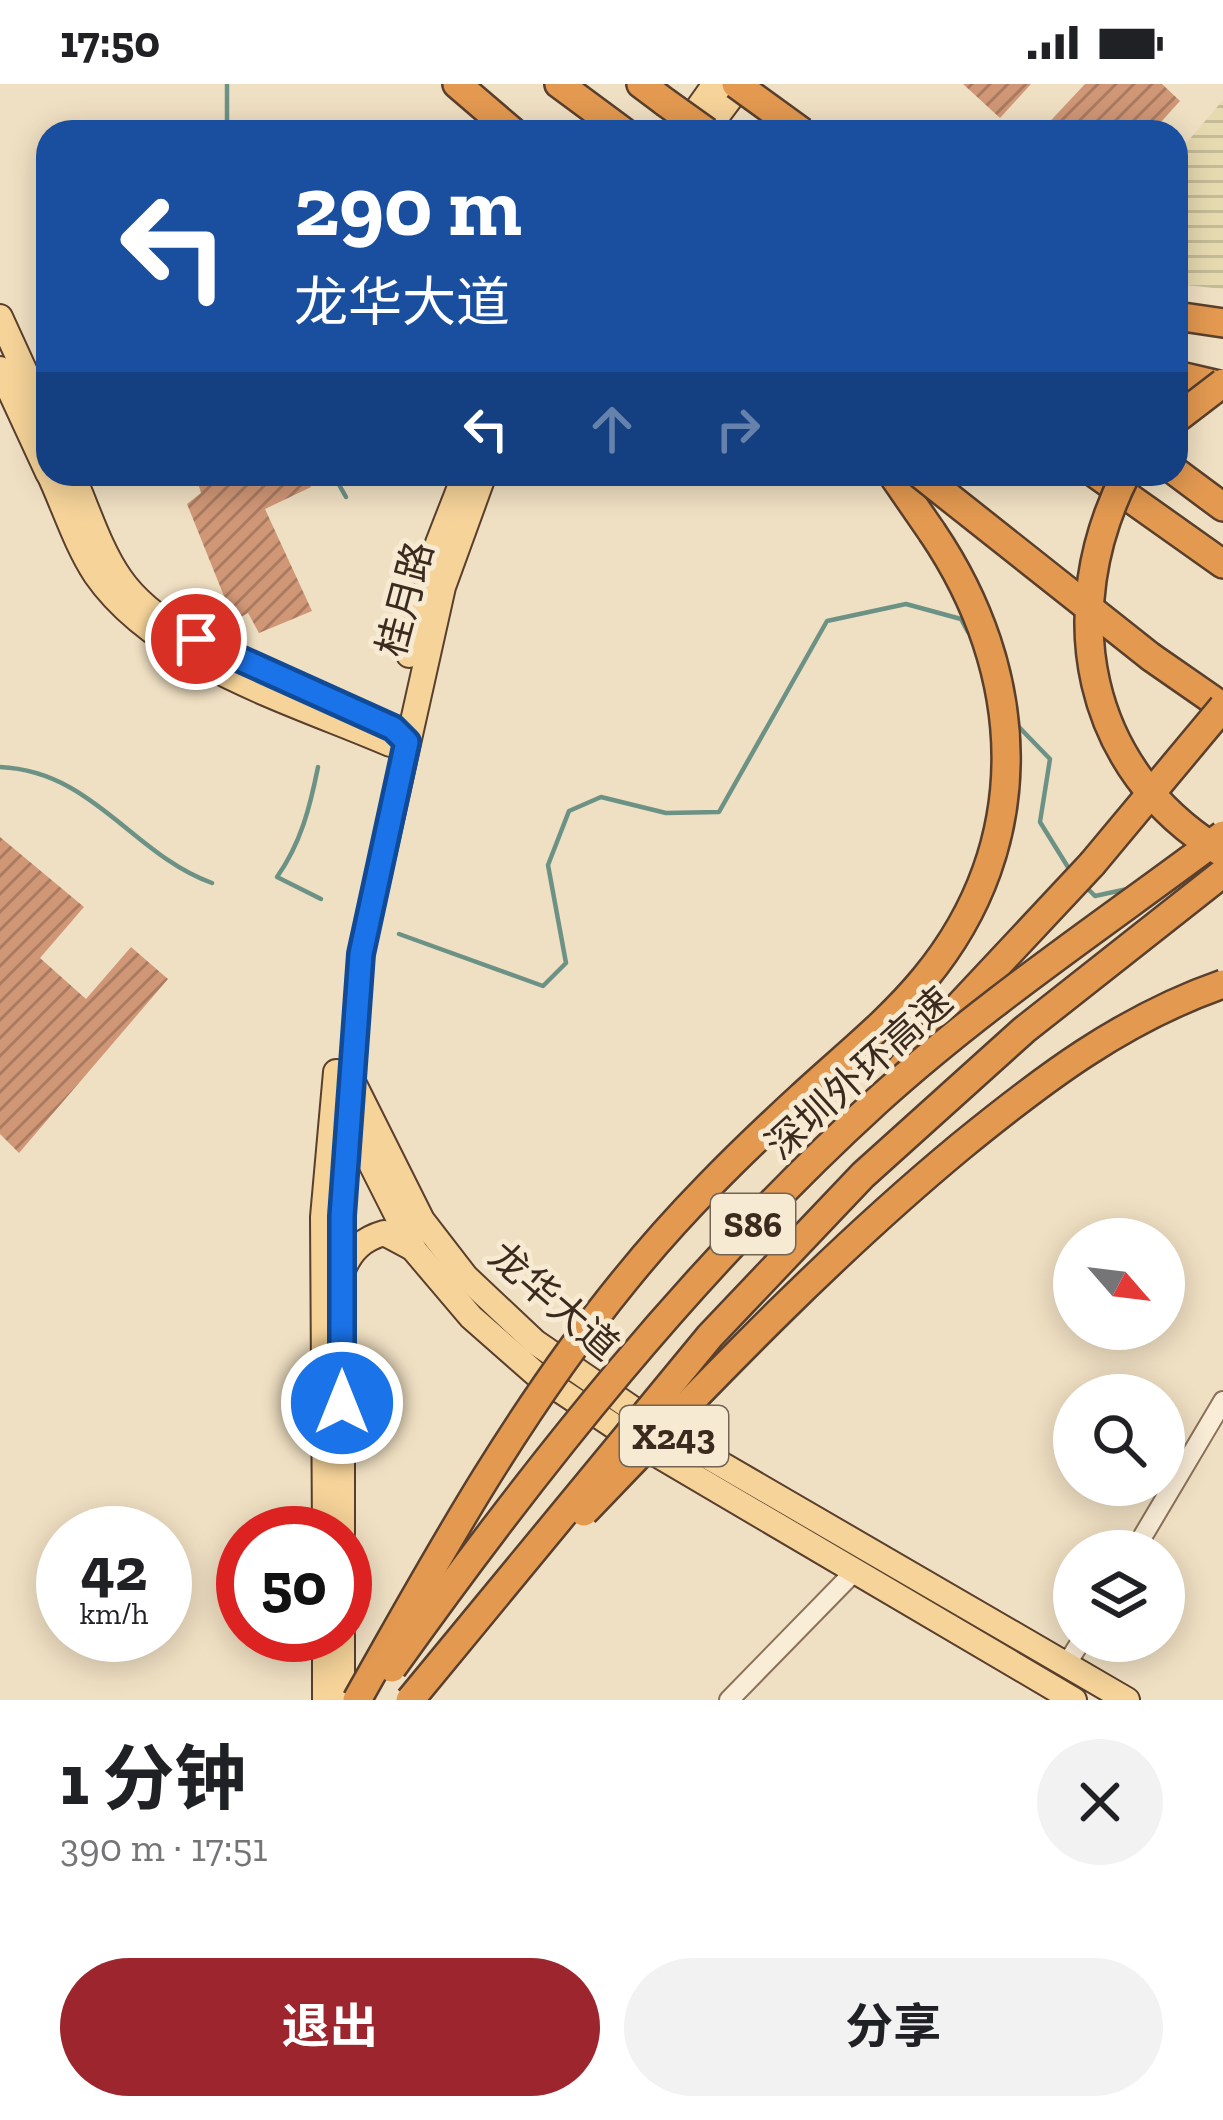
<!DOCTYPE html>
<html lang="zh">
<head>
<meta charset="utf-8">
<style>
	body { margin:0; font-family:"Zilla Slab","Noto Sans SC",serif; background:#f2f2f2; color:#202124; height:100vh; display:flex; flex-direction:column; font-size:45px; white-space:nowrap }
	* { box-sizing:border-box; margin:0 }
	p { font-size:39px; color:#757577 }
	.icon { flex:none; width:66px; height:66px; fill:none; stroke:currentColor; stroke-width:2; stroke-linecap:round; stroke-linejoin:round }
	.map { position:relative; height:1616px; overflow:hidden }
	.sheet { display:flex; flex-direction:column; background:#fff; flex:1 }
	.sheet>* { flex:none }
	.banner { position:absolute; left:36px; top:36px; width:1152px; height:366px; border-radius:36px; box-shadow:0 6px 30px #0003; background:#1a4fa0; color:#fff; overflow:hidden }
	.needle { width:78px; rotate:118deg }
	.buttons { position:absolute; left:1053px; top:1134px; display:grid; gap:24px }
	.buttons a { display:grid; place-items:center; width:132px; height:132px; border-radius:50%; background:#fff; box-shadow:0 6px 30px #0003; font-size:60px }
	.speed { position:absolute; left:36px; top:1422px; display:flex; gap:24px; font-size:60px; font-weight:700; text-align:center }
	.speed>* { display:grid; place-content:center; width:156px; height:156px; border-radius:50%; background:#fff; box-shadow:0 6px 30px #0003; line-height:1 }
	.speed small { font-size:30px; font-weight:400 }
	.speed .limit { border:18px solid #d22; background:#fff; color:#111 }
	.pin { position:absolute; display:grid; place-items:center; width:102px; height:102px; color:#fff; margin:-51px; border:6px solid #fff; border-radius:50%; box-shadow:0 3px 12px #0007 }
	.me { position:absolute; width:132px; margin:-66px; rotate:0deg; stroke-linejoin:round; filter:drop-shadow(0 0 9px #0008) }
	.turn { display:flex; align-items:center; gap:42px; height:252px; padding:0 60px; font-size:54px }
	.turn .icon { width:156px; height:156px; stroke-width:2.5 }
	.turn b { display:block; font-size:84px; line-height:102px }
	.lanes { display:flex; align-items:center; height:114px; padding:0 60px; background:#0003; justify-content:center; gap:60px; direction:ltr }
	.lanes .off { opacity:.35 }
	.round { display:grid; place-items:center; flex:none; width:126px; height:126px; border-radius:63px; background:#f2f2f2 }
	.overview { display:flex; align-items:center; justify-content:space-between; height:204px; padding:0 60px }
	h1 { font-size:72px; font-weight:700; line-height:90px }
	.button { display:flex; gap:24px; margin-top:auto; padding:24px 60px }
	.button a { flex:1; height:138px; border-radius:72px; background:#9d262e; color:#fff; font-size:48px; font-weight:700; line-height:138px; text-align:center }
	.button a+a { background:#f2f2f2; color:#202124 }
	.status { display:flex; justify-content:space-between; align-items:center; height:84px; padding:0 60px; background:#fff; direction:ltr }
	.status svg { height:33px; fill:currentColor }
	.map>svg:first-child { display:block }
	.farmland { fill:url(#farmland-rules) }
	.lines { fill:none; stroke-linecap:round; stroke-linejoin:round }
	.stream { stroke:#6c9286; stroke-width:4.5 }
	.building { fill:url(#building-hatch) }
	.minor-casing { stroke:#8b7159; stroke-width:22 }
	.major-casing { stroke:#593f2d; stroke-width:28 }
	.highway-casing { stroke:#593f2d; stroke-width:32 }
	.minor { stroke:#faedd7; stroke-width:18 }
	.major { stroke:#f5d399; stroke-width:24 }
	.highway { stroke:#e39950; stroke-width:27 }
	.highway-bridge-casing { stroke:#593f2d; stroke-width:32; stroke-linecap:butt }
	.highway-bridge { stroke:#e39950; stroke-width:27 }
	.route-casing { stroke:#114b97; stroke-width:30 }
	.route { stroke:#1a73e8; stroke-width:21 }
	.labels { text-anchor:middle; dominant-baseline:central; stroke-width:10; stroke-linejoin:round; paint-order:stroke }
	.shield { fill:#f7ead3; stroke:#736454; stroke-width:3 }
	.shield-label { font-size:36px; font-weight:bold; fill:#3b2a1e }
	.street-label { font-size:39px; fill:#3b2a1e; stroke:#f7ead3 }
</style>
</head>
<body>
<div class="status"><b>17:50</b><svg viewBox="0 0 49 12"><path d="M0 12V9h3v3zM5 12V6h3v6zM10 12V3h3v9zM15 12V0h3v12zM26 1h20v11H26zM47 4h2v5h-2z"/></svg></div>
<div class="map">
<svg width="1223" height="1616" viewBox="0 0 1223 1616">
	<defs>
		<pattern id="farmland-rules" width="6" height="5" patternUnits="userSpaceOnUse" patternTransform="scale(3)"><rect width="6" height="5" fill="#e6dab0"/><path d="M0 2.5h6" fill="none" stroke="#c6bb97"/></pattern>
		<pattern id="building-hatch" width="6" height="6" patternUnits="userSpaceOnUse" patternTransform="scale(3)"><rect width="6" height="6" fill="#d09777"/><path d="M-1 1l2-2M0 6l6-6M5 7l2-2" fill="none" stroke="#aa7b61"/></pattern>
	</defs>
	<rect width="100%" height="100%" fill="#f0e0c3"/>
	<path class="farmland" d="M1223,16V205L1176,200V71Z"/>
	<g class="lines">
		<g class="stream">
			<path d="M227,0V48"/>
			<path d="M333,390L346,413"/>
			<path d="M1014,638L1050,675L1040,738L1071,788"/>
			<path d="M0,683C93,687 132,770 212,799"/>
			<path d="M318,683C310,723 301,759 277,793L321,815"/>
			<path d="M1087,804L1095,812L1132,804"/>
			<path d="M399,850L543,902L566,879L548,781L569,727L601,713L666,729L719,728L827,537L906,520L961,535L968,548"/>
		</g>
	</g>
	<g class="building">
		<path d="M963,0H1031L1000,34Z"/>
		<path d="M1085,0H1162L1180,17L1152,48H1040Z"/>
		<path d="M209,390H304L311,403L265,425L312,527L259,549L248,529L234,537L187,420L201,409L197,396Z"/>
		<path d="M0,753L84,823L40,874L86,915L131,863L168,895L19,1069L0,1050Z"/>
	</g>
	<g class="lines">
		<defs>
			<g id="minor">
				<path d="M1134,1467L1223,1317"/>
				<path d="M1066,1581L1081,1557"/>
				<path d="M729,1616L855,1487"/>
			</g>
			<g id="major">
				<path d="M681,48L715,0"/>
				<path d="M705,48L741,0"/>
				<path d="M0,233L48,338"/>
				<path d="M0,285L48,389"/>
				<path d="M49,390C64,422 76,461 96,491C157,579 295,619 390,660L407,658"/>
				<path d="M72,390C87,423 99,464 120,494C153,542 220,569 271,591"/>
				<path d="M409,571L438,459L465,390"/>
				<path d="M354,1000L422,1136L466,1193L535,1258L671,1351L1127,1616"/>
				<path d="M351,1040L415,1167L471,1233L537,1291L656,1370L1074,1616"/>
				<path d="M343,1186C351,1166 363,1155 384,1149L412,1164"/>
				<path d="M325,1449L323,1133L336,988"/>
				<path d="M342,1449V1132L361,870L443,503L484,390"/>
				<path d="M325,1551V1616"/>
				<path d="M342,1551V1616"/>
			</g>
			<g id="highway">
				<path d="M457,0L513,48"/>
				<path d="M559,0L624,48"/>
				<path d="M641,0L665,18"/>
				<path d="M1176,232L1223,239"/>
				<path d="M1176,291L1223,302"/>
				<path d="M1176,388L1223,423"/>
				<path d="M892,390L932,448"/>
				<path d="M1096,390L1223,480"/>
				<path d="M1151,573L1223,623"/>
				<path d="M902,983L1092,780"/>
			</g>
		</defs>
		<use href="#minor" class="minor-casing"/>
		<use href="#major" class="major-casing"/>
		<use href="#highway" class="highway-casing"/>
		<use href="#minor" class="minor"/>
		<use href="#major" class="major"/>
		<use href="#highway" class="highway"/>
		<defs>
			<g id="highway-bridge">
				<path d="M736,0L802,48"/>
				<path d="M665,18L707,48"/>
				<path d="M1176,335L1223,299"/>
				<path d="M920,390L1151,573"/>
				<path d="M1126,390C1056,528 1084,685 1221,768"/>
				<path d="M1092,780L1223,623"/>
				<path d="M584,1428C705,1302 825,1175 960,1063C1042,996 1122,935 1223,900"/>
				<path d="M392,1584C536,1382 693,1185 877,1017C984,920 1107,838 1223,751"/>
				<path d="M357,1616C439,1470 519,1326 625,1196C679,1129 738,1071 801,1013C843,974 889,938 925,894C1037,758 1027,588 932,448"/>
				<path d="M410,1616L710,1252L863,1091L1024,946L1223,789"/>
			</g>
		</defs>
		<use href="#highway-bridge" class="highway-bridge-casing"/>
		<use href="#highway-bridge" class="highway-bridge"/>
	</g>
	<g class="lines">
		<defs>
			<path id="route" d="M196,555L393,644L407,658L361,870L342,1132V1319"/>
		</defs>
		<use href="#route" class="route-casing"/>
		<use href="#route" class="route"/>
	</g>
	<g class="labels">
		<g class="shield">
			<rect x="711" y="1110" width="84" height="60" rx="9"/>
			<rect x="620" y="1322" width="108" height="60" rx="9"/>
		</g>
		<g class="shield-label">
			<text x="753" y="1140">S86</text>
			<text x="674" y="1352">X243</text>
		</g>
		<g class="street-label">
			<text transform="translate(405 515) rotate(-75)">桂月路</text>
			<text transform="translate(859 989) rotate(-42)">深圳外环高速</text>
			<text transform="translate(554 1217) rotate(41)">龙华大道</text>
		</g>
	</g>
</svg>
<div class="buttons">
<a><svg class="needle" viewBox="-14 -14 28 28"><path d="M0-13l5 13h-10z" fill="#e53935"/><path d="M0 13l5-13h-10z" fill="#757577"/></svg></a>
<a><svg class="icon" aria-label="search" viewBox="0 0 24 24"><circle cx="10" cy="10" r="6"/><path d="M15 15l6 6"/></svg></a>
<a><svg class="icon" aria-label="layers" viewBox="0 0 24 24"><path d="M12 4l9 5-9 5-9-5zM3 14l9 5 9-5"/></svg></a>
</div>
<div class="speed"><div>42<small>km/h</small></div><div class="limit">50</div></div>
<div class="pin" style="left:196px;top:555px;background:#d93025"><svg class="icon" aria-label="arrive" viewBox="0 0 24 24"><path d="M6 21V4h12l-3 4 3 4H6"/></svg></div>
<svg class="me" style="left:342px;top:1319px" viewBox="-20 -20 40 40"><circle r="17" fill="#1a73e8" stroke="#fff" stroke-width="3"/><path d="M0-11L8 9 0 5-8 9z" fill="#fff"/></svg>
<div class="banner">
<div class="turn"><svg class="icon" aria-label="left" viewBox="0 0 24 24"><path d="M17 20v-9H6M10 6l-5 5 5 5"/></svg><div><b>290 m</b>龙华大道</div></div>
<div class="lanes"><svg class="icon" aria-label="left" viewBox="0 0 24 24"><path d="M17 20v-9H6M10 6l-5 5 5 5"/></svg><svg class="icon off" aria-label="ahead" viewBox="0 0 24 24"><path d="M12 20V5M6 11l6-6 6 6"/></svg><svg class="icon off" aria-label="right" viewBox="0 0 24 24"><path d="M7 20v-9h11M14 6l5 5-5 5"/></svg></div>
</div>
</div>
<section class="sheet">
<div class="overview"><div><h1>1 分钟</h1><p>390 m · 17:51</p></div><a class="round"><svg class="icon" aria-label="close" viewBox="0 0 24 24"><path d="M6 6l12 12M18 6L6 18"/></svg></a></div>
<div class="button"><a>退出</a><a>分享</a></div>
</section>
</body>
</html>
